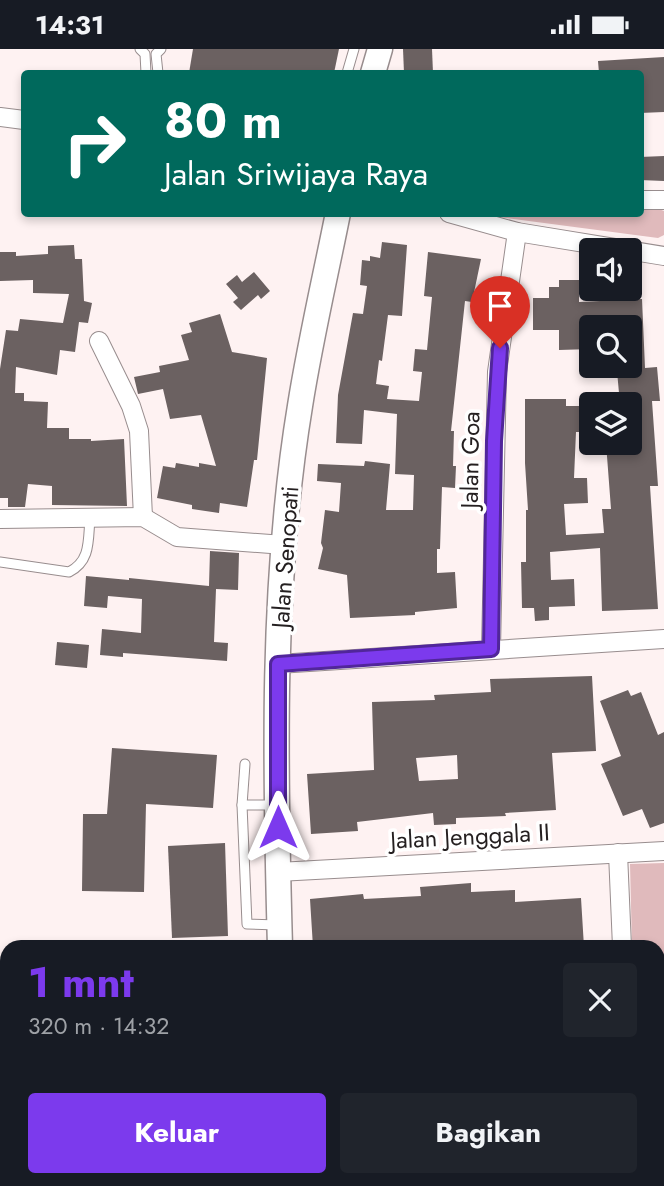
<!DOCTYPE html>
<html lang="id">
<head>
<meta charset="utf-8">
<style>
	body { margin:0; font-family:Jost,sans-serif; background:#20242c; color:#f1f3f6; height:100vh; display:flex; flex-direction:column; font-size:26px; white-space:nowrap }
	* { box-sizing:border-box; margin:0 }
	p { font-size:23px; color:#9ea1a6 }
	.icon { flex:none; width:38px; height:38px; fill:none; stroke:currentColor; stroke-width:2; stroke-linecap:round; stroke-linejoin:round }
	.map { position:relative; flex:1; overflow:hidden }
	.drawer { position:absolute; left:0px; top:891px; width:665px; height:247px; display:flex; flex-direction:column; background:#171b24; border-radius:21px 21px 0 0; box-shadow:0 4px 10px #0003 }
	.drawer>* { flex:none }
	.hud { position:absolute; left:21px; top:21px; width:623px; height:147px; border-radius:7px; box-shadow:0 4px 10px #0003; background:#00695c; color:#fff; overflow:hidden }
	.tools { position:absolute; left:579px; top:189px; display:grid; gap:14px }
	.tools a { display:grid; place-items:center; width:63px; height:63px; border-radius:7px; background:#171b24; box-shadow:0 4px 10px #0003; font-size:35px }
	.pin { position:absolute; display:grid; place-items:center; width:60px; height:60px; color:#fff; margin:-72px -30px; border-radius:50% 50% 50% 0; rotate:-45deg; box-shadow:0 0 7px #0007 }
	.pin .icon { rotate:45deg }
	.me { position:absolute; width:77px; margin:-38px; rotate:0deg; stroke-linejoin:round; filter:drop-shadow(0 0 5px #0008) }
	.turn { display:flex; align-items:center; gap:24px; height:147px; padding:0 28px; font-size:32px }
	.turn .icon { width:91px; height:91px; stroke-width:2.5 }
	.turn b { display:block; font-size:49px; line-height:60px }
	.round { display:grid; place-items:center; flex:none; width:74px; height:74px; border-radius:7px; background:#20242c }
	.summary { display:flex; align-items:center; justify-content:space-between; height:119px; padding:0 28px }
	h1 { font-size:42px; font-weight:700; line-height:52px; color:#7c3aed }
	.action { display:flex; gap:14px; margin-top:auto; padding:14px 28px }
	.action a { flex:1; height:80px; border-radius:7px; background:#7c3aed; color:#fff; font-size:28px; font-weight:700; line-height:80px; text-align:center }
	.action a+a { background:#20242c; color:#f1f3f6 }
	.status { display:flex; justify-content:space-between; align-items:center; height:49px; padding:0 35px; background:#171b24; direction:ltr }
	.status svg { height:19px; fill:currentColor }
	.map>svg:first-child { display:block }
	.green { fill:#e0babc }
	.building { fill:#6b6161; fill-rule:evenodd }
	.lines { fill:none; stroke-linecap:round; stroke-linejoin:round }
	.service-casing { stroke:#988d8e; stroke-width:11 }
	.minor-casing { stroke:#988d8e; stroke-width:20 }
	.secondary-casing { stroke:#988d8e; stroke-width:27 }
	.service { stroke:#fff; stroke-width:9 }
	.minor { stroke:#fff; stroke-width:18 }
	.secondary { stroke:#fff; stroke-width:24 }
	.route-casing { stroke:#51269a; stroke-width:18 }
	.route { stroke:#7c3aed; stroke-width:12 }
	.labels { text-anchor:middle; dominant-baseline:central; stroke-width:7; stroke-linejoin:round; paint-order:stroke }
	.street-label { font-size:24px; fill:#241f20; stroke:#fff }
</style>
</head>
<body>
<div class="status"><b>14:31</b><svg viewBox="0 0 49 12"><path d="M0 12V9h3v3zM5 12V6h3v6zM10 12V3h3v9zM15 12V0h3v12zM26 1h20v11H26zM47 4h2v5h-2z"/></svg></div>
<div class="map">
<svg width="664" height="1137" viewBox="0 0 664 1137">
	<rect width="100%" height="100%" fill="#fef2f2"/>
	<g class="green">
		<path d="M659,160L664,162V186L658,189L491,167V164H640L641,161Z"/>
		<path d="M664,814V995H658V898H632L630,815Z"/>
	</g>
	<g class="building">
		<path d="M193,0H339L334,24H189Z"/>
		<path d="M403,0H432L433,24H404Z"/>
		<path d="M664,8V63L640,64V24H599L598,12Z"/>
		<path d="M664,107V132L640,131V108Z"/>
		<path d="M382,193L407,196L402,267L388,266L382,312L379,311L376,335L389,337L387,350L419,352L422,323L413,322L415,300L427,301L432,248L424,247L428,203L481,210L472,253L465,252L451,382H454L453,417H456L455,439L442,438L440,500H437V524L455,523L457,559L415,563V566L350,569L347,526L318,520L323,499L321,494L325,461L339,463L341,434L317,432L318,415L364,417L365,412L390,415L386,461H413L414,426L395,425L397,365L364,361L362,395L336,394L338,346L353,264L363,265L367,237L360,236L362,211L370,212V207L380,209Z"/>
		<path d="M74,196L75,210H82L84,252L92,254L88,274L79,273L75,303L60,301L57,326L16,318L15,344H24V352L48,353L47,379H69V390H91V392L124,390L127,457L52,456V437L28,435L25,458H8V449H0V320L6,281L18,282L20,270L63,274L69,245L33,244V231L0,232V203H16V207L48,205V197Z"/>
		<path d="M254,223L270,242L261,250L258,246L241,261L233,253L238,249L226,235L237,226L242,233Z"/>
		<path d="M559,231H579V253L642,250L645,319L657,318L660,352H652L658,437H650L658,560L602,562L600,499L550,503L551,531L574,530L575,557L549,558V571L535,572L534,559H522L521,513H526V461H528L525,414V350H566V357H584L585,383H576L574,429H587L588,454L564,455L566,486L604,484L602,460H611L606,394H630V354L620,355L617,322L630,320V278H592V300L559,301V281H533V249H549V238H559Z"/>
		<path d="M220,265L232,303L267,309L257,411H254L247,458L220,454L219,464L192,460V456L157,449L163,417L175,419L176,414L199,418V414L216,417L201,366L170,370L163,340L138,345L134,328L160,323L159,317L189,311L181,286L192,283L189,274Z"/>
		<path d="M210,502L239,504L238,541L216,540L214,593L228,594L227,612L123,604V608L100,606L102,580L141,584L142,550L108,547L107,559L84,557L86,527L129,531V529L209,537Z"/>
		<path d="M57,593L89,596L87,619L55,616Z"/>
		<path d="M592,627L596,702L552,704L556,761L505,764L506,767L456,769V775L434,776L433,764L357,773L358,782L311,785L307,725L374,721L372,653L435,651L434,646L491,643L490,630ZM457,706L458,730L419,732L416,709Z"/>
		<path d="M628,641L631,647L641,643L658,686L664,683V774L650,779L642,760L623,767L601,715L621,707L600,652Z"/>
		<path d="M112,699L217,706L213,759L146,755L144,843L82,842L83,765H107Z"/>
		<path d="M225,794L228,887L172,889L168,797Z"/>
		<path d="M471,834V843L515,841V853L581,849L584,898H529L528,895L477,898H313L310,850L363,845L364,850L421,847L420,838Z"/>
	</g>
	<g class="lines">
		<defs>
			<g id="service">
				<path d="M140,0L145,5L146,24"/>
				<path d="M158,24L156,5L161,0"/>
				<path d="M347,24L354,0"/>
				<path d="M0,513L69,523C91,512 88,491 90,469"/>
				<path d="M242,756L245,715"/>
				<path d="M274,756H242L247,875L278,876"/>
				<path d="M0,963L7,956"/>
				<path d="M0,995L7,999"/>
			</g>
			<g id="minor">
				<path d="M0,68L24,71"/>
				<path d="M640,151H664"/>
				<path d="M449,164L517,183L664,207"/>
				<path d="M99,292L131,357L139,382L143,468"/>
				<path d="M0,470L143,468L177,488L284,496"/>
				<path d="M491,600L497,323L517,183"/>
				<path d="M278,615L664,590"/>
				<path d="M618,804L622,898"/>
				<path d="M278,823L664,802"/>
				<path d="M658,1004H664"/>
			</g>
			<g id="secondary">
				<path d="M373,24L380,0"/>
				<path d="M280,898C275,720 271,533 300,357C310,293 325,229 338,164"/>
				<path d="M288,1130V1137"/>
			</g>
		</defs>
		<use href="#service" class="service-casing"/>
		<use href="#minor" class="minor-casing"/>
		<use href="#secondary" class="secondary-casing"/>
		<use href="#service" class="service"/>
		<use href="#minor" class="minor"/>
		<use href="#secondary" class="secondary"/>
	</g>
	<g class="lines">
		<defs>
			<path id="route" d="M278,778V615L491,600L494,392L500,299"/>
		</defs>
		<use href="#route" class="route-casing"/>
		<use href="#route" class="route"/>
	</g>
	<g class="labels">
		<g class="street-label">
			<text transform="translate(470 411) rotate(-89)">Jalan Goa</text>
			<text transform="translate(285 508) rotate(-86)">Jalan Senopati</text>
			<text transform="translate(470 787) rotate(-3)">Jalan Jenggala II</text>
		</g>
	</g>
</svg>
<div class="tools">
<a><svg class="icon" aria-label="sound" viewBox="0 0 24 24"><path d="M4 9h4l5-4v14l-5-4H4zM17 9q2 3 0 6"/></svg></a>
<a><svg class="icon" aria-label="search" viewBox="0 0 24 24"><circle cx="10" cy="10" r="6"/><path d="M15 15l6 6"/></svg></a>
<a><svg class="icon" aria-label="layers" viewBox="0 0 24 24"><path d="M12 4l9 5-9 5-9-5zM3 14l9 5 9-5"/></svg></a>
</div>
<div class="pin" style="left:500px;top:299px;background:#d93025"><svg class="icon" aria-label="arrive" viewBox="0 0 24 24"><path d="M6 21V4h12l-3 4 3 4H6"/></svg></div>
<svg class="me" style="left:278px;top:778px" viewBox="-20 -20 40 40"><path d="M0-17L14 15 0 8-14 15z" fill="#7c3aed" stroke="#fff" stroke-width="4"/></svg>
<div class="hud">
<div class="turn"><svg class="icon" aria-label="right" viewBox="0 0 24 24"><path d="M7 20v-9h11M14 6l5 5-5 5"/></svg><div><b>80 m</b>Jalan Sriwijaya Raya</div></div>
</div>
<section class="drawer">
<div class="summary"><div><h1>1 mnt</h1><p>320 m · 14:32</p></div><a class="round"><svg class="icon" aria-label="close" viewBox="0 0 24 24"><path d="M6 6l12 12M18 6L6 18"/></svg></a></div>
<div class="action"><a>Keluar</a><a>Bagikan</a></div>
</section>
</div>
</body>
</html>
